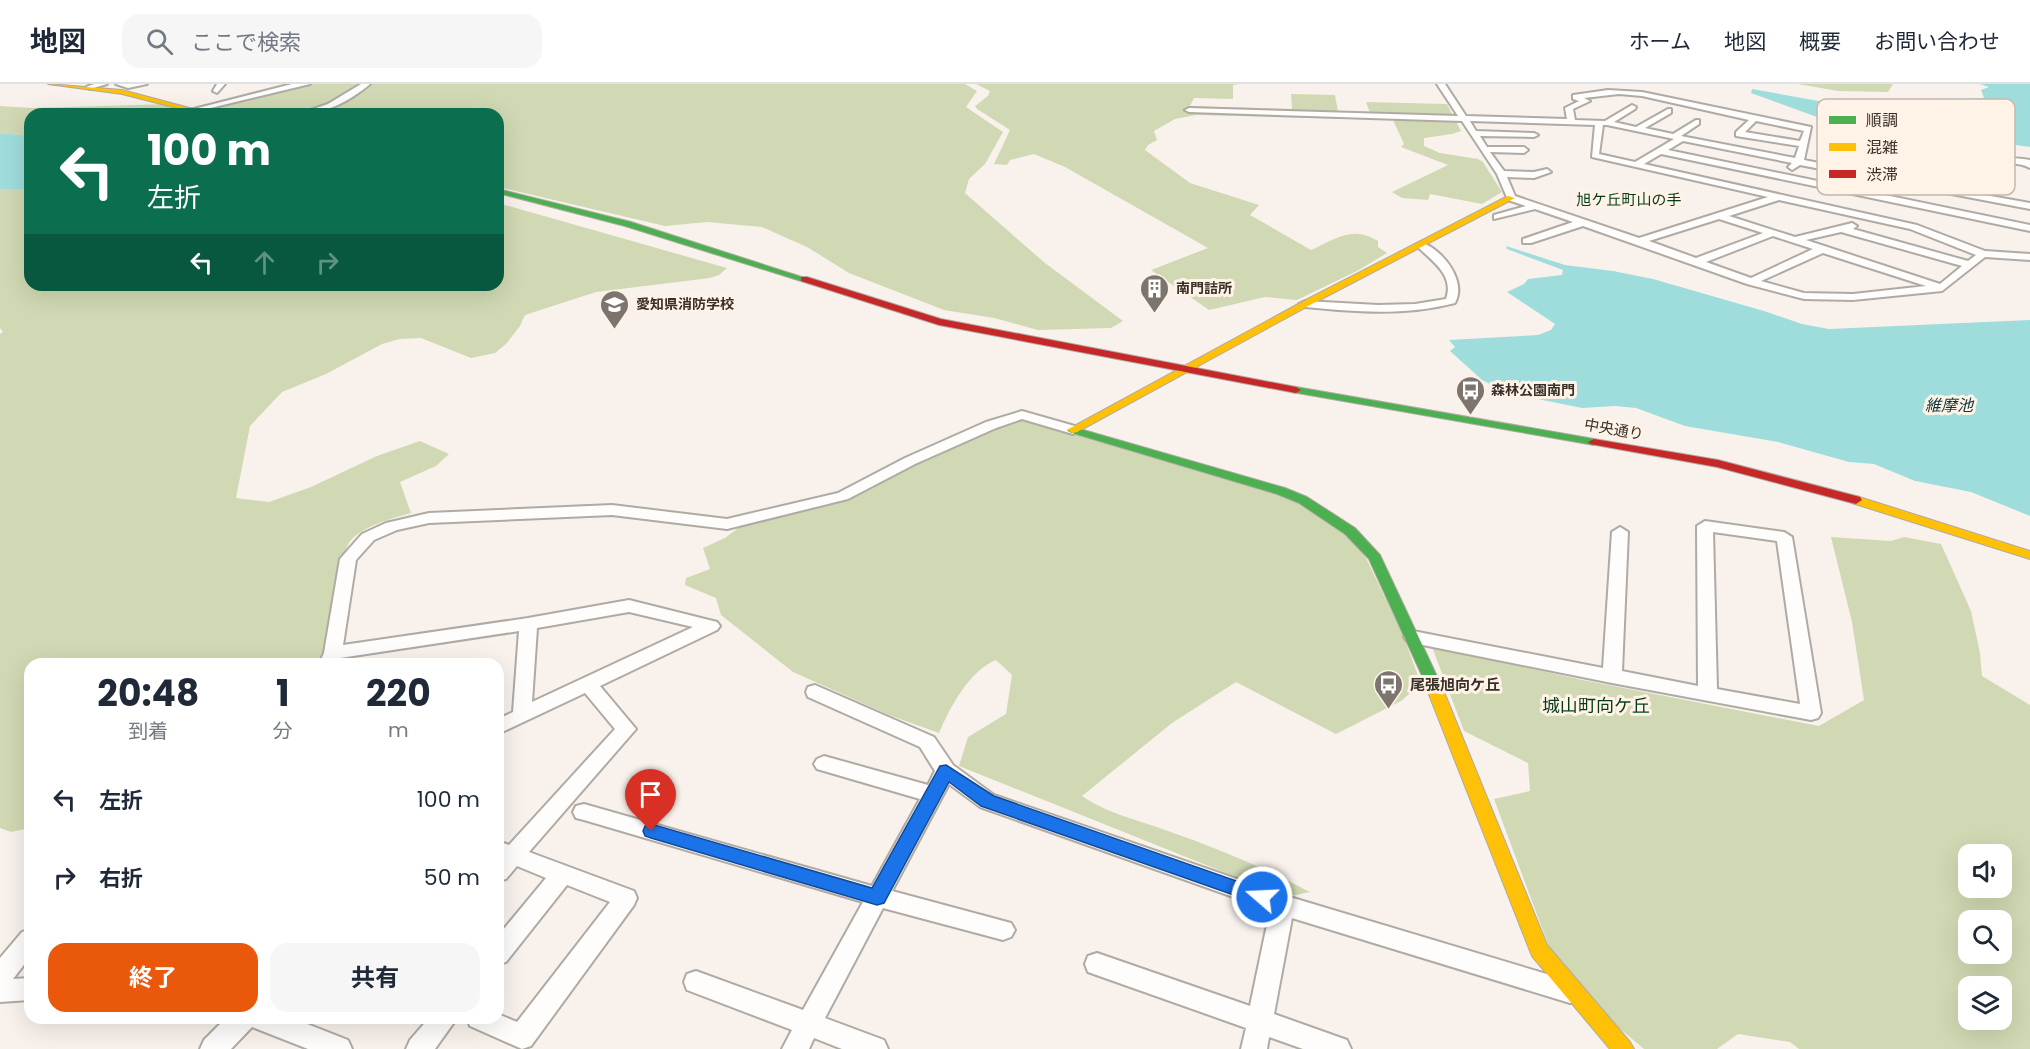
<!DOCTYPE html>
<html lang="ja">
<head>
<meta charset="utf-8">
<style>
	body { margin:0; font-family:Poppins,"Noto Sans JP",sans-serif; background:#f6f6f7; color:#1f2937; height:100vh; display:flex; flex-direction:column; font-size:22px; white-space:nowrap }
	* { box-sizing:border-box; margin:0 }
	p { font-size:20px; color:#747a83 }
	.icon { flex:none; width:33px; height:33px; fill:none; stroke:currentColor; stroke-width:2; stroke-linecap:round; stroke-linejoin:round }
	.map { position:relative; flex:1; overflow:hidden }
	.side { position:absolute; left:24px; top:574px; width:480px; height:366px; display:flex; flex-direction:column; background:#fff; border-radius:18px; box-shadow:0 6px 24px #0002 }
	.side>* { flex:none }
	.guide { position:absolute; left:24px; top:24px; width:480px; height:183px; border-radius:18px; box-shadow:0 6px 24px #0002; background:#0b6e4f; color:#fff; overflow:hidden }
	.tools { position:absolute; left:1958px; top:760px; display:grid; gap:12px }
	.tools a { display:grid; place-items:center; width:54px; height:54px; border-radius:12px; background:#fff; box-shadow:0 6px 24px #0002; font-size:30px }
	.pin { position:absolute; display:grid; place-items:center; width:51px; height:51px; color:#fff; margin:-62px -26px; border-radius:50% 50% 50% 0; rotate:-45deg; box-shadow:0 0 6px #0007 }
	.pin .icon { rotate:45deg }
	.me { position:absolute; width:66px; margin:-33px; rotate:289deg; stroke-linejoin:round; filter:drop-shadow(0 0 4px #0008) }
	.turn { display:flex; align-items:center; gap:21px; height:126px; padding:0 24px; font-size:27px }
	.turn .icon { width:78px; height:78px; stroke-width:2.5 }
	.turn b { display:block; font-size:42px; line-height:51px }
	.lanes { display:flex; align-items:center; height:57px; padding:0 24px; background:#0003; justify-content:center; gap:30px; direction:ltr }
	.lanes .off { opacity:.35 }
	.eta { display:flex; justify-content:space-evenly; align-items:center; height:102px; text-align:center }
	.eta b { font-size:36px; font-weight:700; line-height:42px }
	.cta { display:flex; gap:12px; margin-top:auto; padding:12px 24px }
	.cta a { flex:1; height:69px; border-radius:18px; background:#ea580c; color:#fff; font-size:24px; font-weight:700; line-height:69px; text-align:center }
	.cta a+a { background:#f6f6f7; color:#1f2937 }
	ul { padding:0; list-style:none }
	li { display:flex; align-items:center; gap:18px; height:78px; padding:0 24px }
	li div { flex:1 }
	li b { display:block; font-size:22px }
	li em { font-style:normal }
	header { display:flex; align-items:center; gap:36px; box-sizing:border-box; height:84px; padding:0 30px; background:#fff; border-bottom:2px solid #e0e1e3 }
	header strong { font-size:28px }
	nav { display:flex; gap:33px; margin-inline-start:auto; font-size:21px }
	.search { width:420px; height:54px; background:#f6f6f7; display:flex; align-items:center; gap:15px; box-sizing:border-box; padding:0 21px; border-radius:18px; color:#747a83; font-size:22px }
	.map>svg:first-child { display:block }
	.forest { fill:#d0d9b3; fill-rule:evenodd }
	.water { fill:#9fdddc }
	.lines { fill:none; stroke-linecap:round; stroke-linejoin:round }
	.street-casing { stroke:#b0aaa4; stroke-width:4 }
	.fast-casing { stroke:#b0aaa4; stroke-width:2 }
	.slow-casing { stroke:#b0aaa4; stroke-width:2 }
	.jam-casing { stroke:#b0aaa4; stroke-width:2 }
	.street { fill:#fefdfc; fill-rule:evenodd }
	.fast { fill:#4caf50; fill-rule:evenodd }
	.slow { fill:#ffc107; fill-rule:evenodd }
	.jam { fill:#c62828; fill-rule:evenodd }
	.route { fill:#1a73e8; stroke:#114b97; stroke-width:1.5 }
	.labels { text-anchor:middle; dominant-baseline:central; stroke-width:6; stroke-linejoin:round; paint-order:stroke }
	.far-poi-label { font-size:14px; font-weight:bold; fill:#383029; stroke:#fff2e6; text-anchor:start }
	.far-quarter-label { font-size:15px; fill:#043c1a; stroke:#fff2e6 }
	.street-label { font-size:15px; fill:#383029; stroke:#fff2e6 }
	.poi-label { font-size:15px; font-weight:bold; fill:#383029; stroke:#fff2e6; text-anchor:start }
	.water-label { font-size:16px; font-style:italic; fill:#0b3939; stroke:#fff2e6 }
	.quarter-label { font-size:18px; fill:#043c1a; stroke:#fff2e6 }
	.key { fill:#fff2e6; stroke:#c3b8ad; stroke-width:1.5 }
	.key-label { font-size:16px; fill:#383029 }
</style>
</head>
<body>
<header>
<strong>地図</strong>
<div class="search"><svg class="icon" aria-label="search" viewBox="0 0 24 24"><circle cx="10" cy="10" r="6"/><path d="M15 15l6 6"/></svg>ここで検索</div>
<nav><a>ホーム</a><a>地図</a><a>概要</a><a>お問い合わせ</a></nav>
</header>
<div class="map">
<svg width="2030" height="965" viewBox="0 0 2030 965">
	<rect width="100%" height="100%" fill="#f9f2ec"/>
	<g class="forest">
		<path d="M315,0H361C351,6 341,14 330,20C301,36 233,33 202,25L294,2Z"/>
		<path d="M369,0H965L977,7L966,23L1003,48L985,80L969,95L965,109L1045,179L1123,237L1111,244L1038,246L994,234L944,226L849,189L807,163L762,143L707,138L665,142L498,103V30H306L340,20Z"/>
		<path d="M976,0H1239L1233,1V15L1194,14L1190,22L1292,25L1291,10L1335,11L1338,28L1370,29L1366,18L1447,20L1461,47L1452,50L1424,54V62L1440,69L1478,75L1483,78L1502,108L1482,120L1430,110L1428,116L1402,114L1392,108L1448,81L1401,63L1404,60L1393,36L1196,31L1175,35L1154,47L1157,56L1148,61L1145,66L1190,99L1259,121L1250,131L1311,166C1336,155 1352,141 1378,157V163L1387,169L1357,187L1297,216L1265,213L1209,226L1151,186L1208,164L1065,83L1034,70L1010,76L1007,81L994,80L1010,46L977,25L975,22L988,12L990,7Z"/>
		<path d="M1798,0H1893L1888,8L1838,7Z"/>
		<path d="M171,20L200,30H30V52L0,49V22L32,24Z"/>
		<path d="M0,105H30V201H498V119L727,184L719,191L710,194L596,208L525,231L520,242L506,260L495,269L471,274L421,254L400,255L382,260L326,290L282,308L250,342L236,414L269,418L311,403L377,372L420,357L449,370L436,382L400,398L411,429C393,434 359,443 349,459C338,475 330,547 326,569L319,580H30V744L11,748L0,744V250L3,248L0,244Z"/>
		<path d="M1022,333L1280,408L1344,447L1366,474L1403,551L1421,600L1401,617L1336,650L1236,598L1172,639L1082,712C1108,730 1139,736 1168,747C1217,764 1264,784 1310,808L1286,813L959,682L968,653L1006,630L1012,591L996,576C969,587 950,623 939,649L889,631L793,588L721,531L716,514L685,501L686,494L710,485L703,464L725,454L748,437L845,413L913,378Z"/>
		<path d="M1831,453L1891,457L1904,453L1941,460L1971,527L1980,569L1982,592L2030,621V965H1799L1790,958L1738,950L1717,965H1644L1600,928L1549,863L1494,715L1530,707L1528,679L1464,647L1432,563L1583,596L1819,642L1864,616L1852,538ZM1968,771H2001V804H1968ZM1968,837H2001V870H1968ZM1968,903H2001V936H1968Z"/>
	</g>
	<g class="water">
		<path d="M1980,0H2030V63L2008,60L1959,62L1836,40L1751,9L1752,5L1824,18L1901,20L1892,16L1984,14L1981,6L1989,3Z"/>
		<path d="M0,49L30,52V105H0Z"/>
		<path d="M1506,162L1565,181L1613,187L1653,195L1764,227L1802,240L1829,245L2030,236V432L1971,408L1915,397L1874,380L1849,378L1778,358L1685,342L1636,324L1615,322L1582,324L1508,309L1482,296L1450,267L1455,263L1449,256L1538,251L1551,246L1555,240L1507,208L1524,200L1528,195L1562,191L1563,186L1507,165Z"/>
	</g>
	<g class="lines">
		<defs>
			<g id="street">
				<path d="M94,0H107L90,5L86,3Z"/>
				<path d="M116,0H147L128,4Z"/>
				<path d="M217,0H225L217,9L213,7Z"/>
				<path d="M292,0H310L194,28L190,26Z"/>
				<path d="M361,0H370C350,17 325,30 299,30L328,20Z"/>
				<path d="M1437,0H1445L1466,32L1567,35L1565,24L1579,17L1573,15V11L1608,6L1642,8L1811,43L1804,76L1975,110L1966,80C1987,76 2009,72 2030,76V84C2013,75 1994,82 1974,84L1985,111L2030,119V125L1800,81L1792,86L1788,83L1792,79L1683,57L1668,66L2030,141V147L1661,70L1644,80L1917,141L1985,167L2030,170V176L1985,173L1942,207L1853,216L1804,215L1747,200L1583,142L1531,159H1523V155L1573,138L1535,125L1494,135V131L1526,122L1508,116L1497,90L1462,37L1189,28L1185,26L1189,24L1458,32ZM1619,10L1642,12L1749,36L1736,48V52L1799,62L1795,74L1681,52L1699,40V36H1696L1673,50L1645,44L1671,29V25H1668L1636,43L1614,38L1635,25L1636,23L1632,21L1605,37L1575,36L1573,25L1590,17L1584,14ZM1470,37L1595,41L1592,73L1768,113L1639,154L1515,112L1507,93L1534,94L1551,88L1547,85L1534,88L1504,87L1490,68L1524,69L1528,66L1524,63H1487L1480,52L1534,53L1538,51L1534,49L1476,47ZM1756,37L1804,47L1800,57L1745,48ZM1603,41H1607L1674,55L1635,78L1599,70ZM1779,116L1910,145L1976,171L1968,177L1853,145L1857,142L1852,139L1795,153L1729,132ZM1719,135L1763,149L1696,174L1649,157ZM1841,148L1962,182L1940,200L1806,156ZM1773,152L1813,165L1751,194L1706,178ZM1823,169L1926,202L1853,210L1804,209L1761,197Z"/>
				<path d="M1421,158C1443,166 1467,197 1455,219C1405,232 1355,228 1305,223L1299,220L1305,217L1378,221L1415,220L1446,215C1455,190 1430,176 1416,161Z"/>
				<path d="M1022,327L1078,343L1080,346L1073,350L1022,335L996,344L915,380L848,415L727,445L612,431L429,439L397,446L374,456L356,476L343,561L528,534L629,516L717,538L720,542L717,546L600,602L636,645L529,768L634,807L637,814L634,821L531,962L522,965L470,942L467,934H498V930L517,938L610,818L567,801L506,878L498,881V852L546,794L517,782L506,795L498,797V757L509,761L615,645L585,609L498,650V635L513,628L519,547L340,574L337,580H319L324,569L340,475L362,450L386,439L429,429L612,421L727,435L838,409L905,374L986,338ZM629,528L693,543L532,618L537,544Z"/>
				<path d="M1705,437L1784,448L1792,453L1821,629L1818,634L1811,636L1612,599L1413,559L1407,557L1404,553L1407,549L1413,547L1603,584L1612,448L1620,443L1628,448L1622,587L1698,602L1697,442ZM1713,448L1777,457L1800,620L1717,605Z"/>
				<path d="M815,601L934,653L953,681L994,711L1283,811L1570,897L1579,900L1582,908L1579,916L1570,919L1292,834L1274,930L1347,956L1351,965H1303L1269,953L1267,965H1241L1246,944L1088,888L1085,880L1088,872L1097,869L1250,922L1270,826L980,723L949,700L892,807L1011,839L1015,846L1011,853L1003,856L883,824L825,934L884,956L888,965H842L814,954L809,965H782L792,946L687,906L684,898L687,890L696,887L803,926L863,818L584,736L576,734L573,728L576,722L584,720L872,802L920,715L817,685L814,680L817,675L824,672L928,701L935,687L920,663L808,613L806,608L808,603Z"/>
				<path d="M30,845V873L13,895L30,894V916L0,918V874L22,848Z"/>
				<path d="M226,934H292L348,956L352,965H308L252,943L231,965H200L204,956Z"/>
				<path d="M429,934H457L435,965H406L410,956Z"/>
			</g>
			<g id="fast">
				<path d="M498,105L631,138L808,195L801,197L625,142L498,109Z"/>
				<path d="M1296,303L1594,355L1600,358L1594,361L1292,308L1291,306Z"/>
				<path d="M1073,343L1285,404L1307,413L1355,444L1380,471L1442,603L1439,607H1429L1369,475L1345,450L1299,419L1277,410L1069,348L1067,346Z"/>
			</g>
			<g id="slow">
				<path d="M48,0L122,6L212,30H201L122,10Z"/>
				<path d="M1508,112L1515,114L1308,222L1077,348L1073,349L1067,346L1302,218Z"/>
				<path d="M1856,412L2030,467V475L1852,419L1850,416Z"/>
				<path d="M1434,598L1439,599L1442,603L1547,861L1630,958L1634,965H1610L1532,872L1426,603L1429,599Z"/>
			</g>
			<g id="jam">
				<path d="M801,193H807L941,235L1296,303L1301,306L1296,309L939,241L801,197Z"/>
				<path d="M1594,355L1718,376L1860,413L1862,416L1856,420L1717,383L1590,360L1588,358Z"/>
			</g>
		</defs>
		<use href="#street" class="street-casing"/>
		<use href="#fast" class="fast-casing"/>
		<use href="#slow" class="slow-casing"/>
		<use href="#jam" class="jam-casing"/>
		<use href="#street" class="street"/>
		<use href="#fast" class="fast"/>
		<use href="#slow" class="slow"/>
		<use href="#jam" class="jam"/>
	</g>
	<path class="route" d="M946,681L994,712L1268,808L1271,813L1268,819L1262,821L981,722L949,698L884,819L877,821L651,754L645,752L643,747L645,742L651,740L872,804L940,682Z"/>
	<defs>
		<symbol id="building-pin" viewBox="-11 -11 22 30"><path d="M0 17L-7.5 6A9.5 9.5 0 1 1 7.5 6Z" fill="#7c746d" stroke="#fff2e6"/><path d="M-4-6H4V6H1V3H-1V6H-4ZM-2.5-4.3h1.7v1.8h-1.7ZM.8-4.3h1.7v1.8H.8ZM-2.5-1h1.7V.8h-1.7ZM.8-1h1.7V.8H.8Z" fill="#fff"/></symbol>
		<symbol id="school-pin" viewBox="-11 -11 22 30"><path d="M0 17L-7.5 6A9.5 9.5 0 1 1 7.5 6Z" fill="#7c746d" stroke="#fff2e6"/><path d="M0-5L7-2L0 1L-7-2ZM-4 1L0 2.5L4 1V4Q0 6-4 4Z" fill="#fff"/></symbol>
		<symbol id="bus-pin" viewBox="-11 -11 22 30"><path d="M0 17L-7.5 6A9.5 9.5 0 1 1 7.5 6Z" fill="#7c746d" stroke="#fff2e6"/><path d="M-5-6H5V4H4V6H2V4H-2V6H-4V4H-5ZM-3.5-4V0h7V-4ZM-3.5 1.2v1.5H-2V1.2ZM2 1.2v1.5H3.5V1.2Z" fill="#fff"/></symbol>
	</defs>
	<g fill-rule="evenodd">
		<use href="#building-pin" x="1138" y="188" width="33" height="45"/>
		<use href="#school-pin" x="598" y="204" width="33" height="45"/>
		<use href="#bus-pin" x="1454" y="290" width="33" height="45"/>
		<use href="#bus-pin" x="1372" y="584" width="33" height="45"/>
	</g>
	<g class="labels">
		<g class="far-poi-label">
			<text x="1176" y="204">南門詰所</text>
			<text x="636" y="220">愛知県消防学校</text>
			<text x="1491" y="306">森林公園南門</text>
		</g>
		<g class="far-quarter-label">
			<text x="1629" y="115">旭ケ丘町山の手</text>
		</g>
		<g class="street-label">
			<text transform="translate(1614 345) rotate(10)">中央通り</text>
		</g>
		<g class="poi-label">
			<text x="1410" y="600">尾張旭向ケ丘</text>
		</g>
		<g class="water-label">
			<text x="1949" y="321">維摩池</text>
		</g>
		<g class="quarter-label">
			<text x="1596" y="621">城山町向ケ丘</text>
		</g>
	</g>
	<rect x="1817" y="15" width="198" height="96" rx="9" class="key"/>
	<rect x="1829" y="32" width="27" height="8" fill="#4caf50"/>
	<rect x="1829" y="59" width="27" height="8" fill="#ffc107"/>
	<rect x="1829" y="86" width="27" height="8" fill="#c62828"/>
	<g class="key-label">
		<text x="1866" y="42">順調</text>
		<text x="1866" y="69">混雑</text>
		<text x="1866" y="96">渋滞</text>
	</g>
</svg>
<div class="tools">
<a><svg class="icon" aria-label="sound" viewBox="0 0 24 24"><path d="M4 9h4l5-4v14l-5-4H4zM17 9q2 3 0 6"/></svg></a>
<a><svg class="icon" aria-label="search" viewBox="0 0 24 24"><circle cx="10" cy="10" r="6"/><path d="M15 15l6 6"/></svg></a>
<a><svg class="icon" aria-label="layers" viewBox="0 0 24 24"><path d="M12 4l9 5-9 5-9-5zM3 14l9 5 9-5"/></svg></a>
</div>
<div class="pin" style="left:651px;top:747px;background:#d93025"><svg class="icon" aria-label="arrive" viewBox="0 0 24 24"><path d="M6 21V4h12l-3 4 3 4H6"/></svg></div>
<svg class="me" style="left:1262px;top:813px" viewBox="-20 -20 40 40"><circle r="17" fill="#1a73e8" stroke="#fff" stroke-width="3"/><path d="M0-11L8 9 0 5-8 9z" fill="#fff"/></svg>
<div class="guide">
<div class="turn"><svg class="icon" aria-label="left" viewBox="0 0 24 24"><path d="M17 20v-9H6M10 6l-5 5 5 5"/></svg><div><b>100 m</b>左折</div></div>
<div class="lanes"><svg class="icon" aria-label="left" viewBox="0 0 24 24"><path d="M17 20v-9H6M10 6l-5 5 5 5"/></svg><svg class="icon off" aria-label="ahead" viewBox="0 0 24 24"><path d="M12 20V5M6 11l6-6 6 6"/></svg><svg class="icon off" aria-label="right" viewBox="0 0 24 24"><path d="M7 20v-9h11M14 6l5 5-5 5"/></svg></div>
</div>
<section class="side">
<div class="eta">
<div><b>20:48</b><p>到着</p></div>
<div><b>1</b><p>分</p></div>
<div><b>220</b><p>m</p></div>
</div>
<ul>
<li><svg class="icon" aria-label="left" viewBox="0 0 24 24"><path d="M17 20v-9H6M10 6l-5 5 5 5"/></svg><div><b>左折</b></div><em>100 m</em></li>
<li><svg class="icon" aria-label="right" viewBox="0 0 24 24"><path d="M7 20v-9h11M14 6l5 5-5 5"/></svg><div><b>右折</b></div><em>50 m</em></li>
</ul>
<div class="cta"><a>終了</a><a>共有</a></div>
</section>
</div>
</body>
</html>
